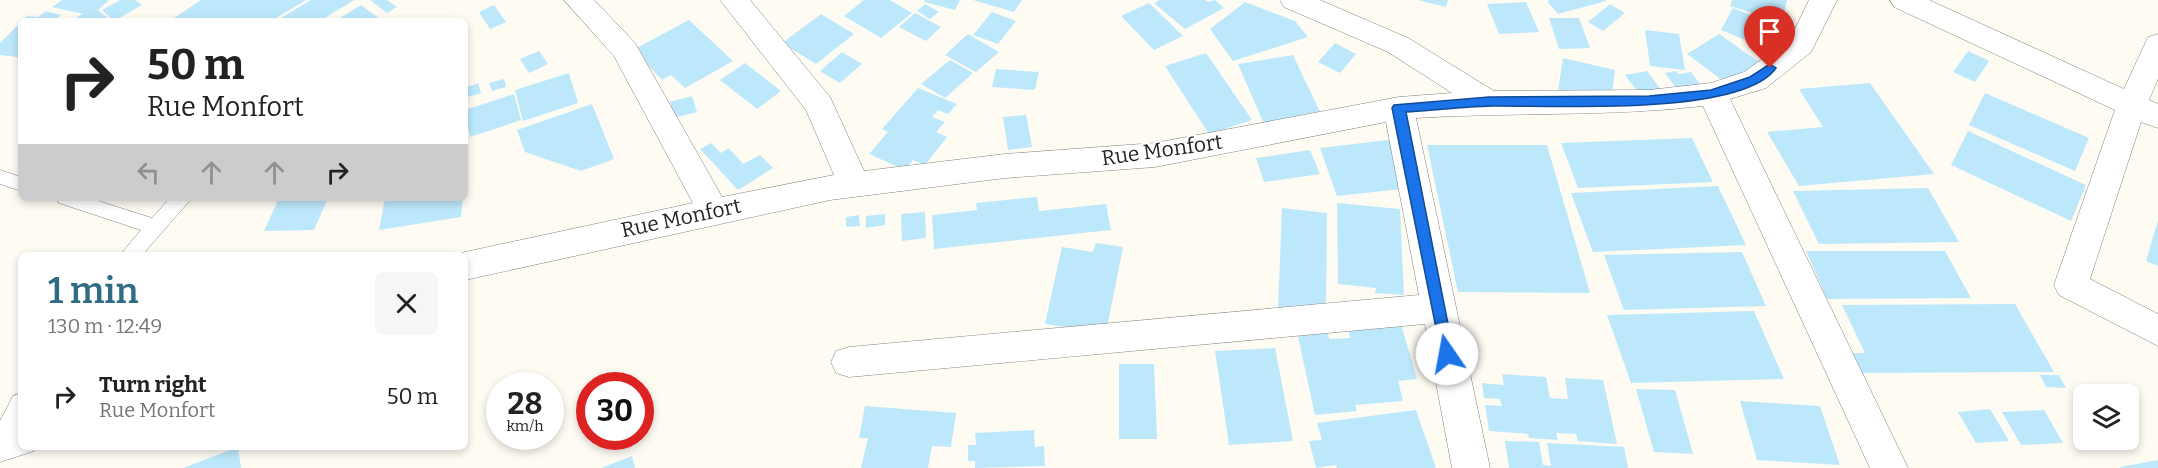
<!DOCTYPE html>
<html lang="en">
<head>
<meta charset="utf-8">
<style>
	body { margin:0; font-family:Bitter,serif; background:#f6f6f6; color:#222; height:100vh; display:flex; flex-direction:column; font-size:22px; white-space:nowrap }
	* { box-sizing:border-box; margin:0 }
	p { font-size:20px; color:#767676 }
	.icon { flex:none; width:33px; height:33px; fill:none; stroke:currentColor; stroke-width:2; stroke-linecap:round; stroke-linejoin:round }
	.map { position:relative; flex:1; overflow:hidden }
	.side { position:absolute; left:18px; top:252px; width:450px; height:198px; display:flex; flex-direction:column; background:#fff; border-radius:9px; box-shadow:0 3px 9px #0003 }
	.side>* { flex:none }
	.top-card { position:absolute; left:18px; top:18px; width:450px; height:183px; border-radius:9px; box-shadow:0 3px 9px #0003; background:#fff; color:#222; overflow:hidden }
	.buttons { position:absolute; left:2073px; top:384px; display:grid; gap:12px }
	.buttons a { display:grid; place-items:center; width:66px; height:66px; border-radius:9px; background:#fff; box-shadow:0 3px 9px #0003; font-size:30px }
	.speed { position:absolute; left:486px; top:372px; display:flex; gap:12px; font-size:30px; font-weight:700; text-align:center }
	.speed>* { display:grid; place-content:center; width:78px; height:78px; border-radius:50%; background:#fff; box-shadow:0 3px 9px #0003; line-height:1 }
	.speed small { font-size:15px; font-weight:400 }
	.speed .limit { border:9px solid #d22; background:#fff; color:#111 }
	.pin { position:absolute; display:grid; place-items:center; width:51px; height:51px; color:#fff; margin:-62px -26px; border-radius:50% 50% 50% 0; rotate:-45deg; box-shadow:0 0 6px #0007 }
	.pin .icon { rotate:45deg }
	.me { position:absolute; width:66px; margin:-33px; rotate:348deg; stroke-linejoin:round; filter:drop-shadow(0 0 4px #0008) }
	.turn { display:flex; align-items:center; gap:21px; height:126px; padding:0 30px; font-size:27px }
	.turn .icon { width:78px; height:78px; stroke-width:2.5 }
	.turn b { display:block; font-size:42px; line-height:51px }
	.lanes { display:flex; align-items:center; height:57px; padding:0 30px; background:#0003; justify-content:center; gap:30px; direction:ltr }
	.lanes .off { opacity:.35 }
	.round { display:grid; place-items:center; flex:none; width:63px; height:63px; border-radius:9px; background:#f6f6f6 }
	.overview { display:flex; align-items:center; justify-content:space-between; height:102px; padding:0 30px }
	h1 { font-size:36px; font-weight:600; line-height:45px; color:#306c83 }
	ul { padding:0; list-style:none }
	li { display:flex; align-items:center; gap:18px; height:84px; padding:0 30px }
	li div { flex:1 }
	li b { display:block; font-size:22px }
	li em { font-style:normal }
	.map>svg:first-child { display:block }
	.building { fill:#bde8fc }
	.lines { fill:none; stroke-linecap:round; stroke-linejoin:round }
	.service-casing { stroke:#84817a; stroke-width:1 }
	.minor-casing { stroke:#84817a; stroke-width:1 }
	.service { fill:#fff; fill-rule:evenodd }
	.minor { fill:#fff; fill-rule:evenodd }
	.route { fill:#1a73e8; stroke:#114b97; stroke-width:1.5 }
	.labels { text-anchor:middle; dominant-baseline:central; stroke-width:5; stroke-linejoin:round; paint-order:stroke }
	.street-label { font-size:21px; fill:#262522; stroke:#fff }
</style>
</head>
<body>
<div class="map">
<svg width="2158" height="468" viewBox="0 0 2158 468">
	<rect width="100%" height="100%" fill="#fefbf3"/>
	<g class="building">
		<path d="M62,0H109L98,10L111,21H70L83,14L52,7Z"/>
		<path d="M120,0H135L142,5L114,21L102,10Z"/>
		<path d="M201,0H306L271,21H180L174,18Z"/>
		<path d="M311,0H354L320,21H276Z"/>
		<path d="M370,0H387L397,7L387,13Z"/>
		<path d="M864,0H890L912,13L881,38L844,16Z"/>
		<path d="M925,0H960L955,10L924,2Z"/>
		<path d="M973,0H1022L1014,12Z"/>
		<path d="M1160,0H1205L1208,2L1215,0L1224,8L1185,29L1154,3Z"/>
		<path d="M1418,0H1448L1446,7Z"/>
		<path d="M1551,0H1606V1L1558,14L1547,1Z"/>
		<path d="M1732,0H1787L1782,22L1730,6Z"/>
		<path d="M1245,2L1295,21L1308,37L1233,61L1210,29Z"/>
		<path d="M1526,2L1539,32L1499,34L1487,4Z"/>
		<path d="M1149,3L1183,36L1154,50L1121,16Z"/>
		<path d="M925,4L939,12L930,19L917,11Z"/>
		<path d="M1610,4L1625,13L1603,31L1588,22Z"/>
		<path d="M361,5L381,20L335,21Z"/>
		<path d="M494,5L506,22L490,29L479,12Z"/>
		<path d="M1733,8L1788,30L1777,53L1721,30Z"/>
		<path d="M46,11L61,15L54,21H22L27,16L38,17Z"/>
		<path d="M992,12L1016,21L998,44L973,35Z"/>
		<path d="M915,13L941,27L926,41L899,27Z"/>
		<path d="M821,14L854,34L816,64L782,43Z"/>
		<path d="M1549,18H1579L1590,48L1559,49Z"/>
		<path d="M689,20L733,61L685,88L671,75L662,80L633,50Z"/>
		<path d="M21,22V61L17,57L0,55V43Z"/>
		<path d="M1645,30L1679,34L1685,70L1650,66Z"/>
		<path d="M968,34L999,52L976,72L945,55Z"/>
		<path d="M1719,34L1759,62L1726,83L1687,54Z"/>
		<path d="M1335,43L1356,54L1340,73L1318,62Z"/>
		<path d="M539,51L548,64L529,73L520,59Z"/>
		<path d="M1968,51L1989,61L1975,82L1953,72Z"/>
		<path d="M842,52L862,64L840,83L820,71Z"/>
		<path d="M1206,53L1252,120L1209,134L1165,66Z"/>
		<path d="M1293,55L1321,114L1264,124L1238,64Z"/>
		<path d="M1563,58L1615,70L1610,110L1557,98Z"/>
		<path d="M950,60L973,73L945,98L921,84Z"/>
		<path d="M745,63L781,91L757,109L720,80Z"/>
		<path d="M996,69L1039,72L1035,90L992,87Z"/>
		<path d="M1647,71L1662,91L1640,95L1625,75Z"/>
		<path d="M1676,71L1679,74L1691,72L1706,92L1682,96L1665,73Z"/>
		<path d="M569,73L578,103L523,121L515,90Z"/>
		<path d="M504,79L506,87L492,91L489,83Z"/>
		<path d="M478,83L481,93L468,97L465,88Z"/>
		<path d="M1870,83L1934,174L1799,186L1767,132L1823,127L1799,89Z"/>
		<path d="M918,88L957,104L948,114L938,110L932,117L945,122L936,132L947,137L925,165L913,160L905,170L869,154L888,132L882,129Z"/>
		<path d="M1985,93L2089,138L2075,171L1969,125Z"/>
		<path d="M514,94L521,120L470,137L465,110Z"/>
		<path d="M692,96L697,112L674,118L670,102Z"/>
		<path d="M592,104L614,159L581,171L525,152L517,130Z"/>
		<path d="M1026,115L1032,147L1008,150L1003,117Z"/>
		<path d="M1968,131L2086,185L2071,221L1951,165Z"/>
		<path d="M1692,138L1713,182L1578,188L1561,143Z"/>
		<path d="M1397,139L1402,189L1337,196L1320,148Z"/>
		<path d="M711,143L721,153L729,148L743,164L760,155L773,168L738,190L700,149Z"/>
		<path d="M1427,145H1547L1590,293L1458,292Z"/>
		<path d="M1310,150L1320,174L1264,182L1256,158Z"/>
		<path d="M1718,186L1746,245L1593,252L1571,193Z"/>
		<path d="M1928,188L1959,242L1819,244L1793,191Z"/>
		<path d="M1037,197L1039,211L1106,204L1111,230L934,249L932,215L977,210L976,203Z"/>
		<path d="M279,198H328L314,230L264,231Z"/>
		<path d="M385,198H463L461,217L379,230Z"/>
		<path d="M1337,203L1400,209L1404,295L1375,293L1376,288L1338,284Z"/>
		<path d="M1282,208L1327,213L1326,313L1278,308Z"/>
		<path d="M925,212L926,238L902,241L901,214Z"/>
		<path d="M885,214V225L866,228V216Z"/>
		<path d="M859,215L860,226L846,227V217Z"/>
		<path d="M2158,220V266L2146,261Z"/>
		<path d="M1096,243L1123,247L1106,333L1045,324L1062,247L1093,252Z"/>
		<path d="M1806,251H1945L1971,298L1827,299Z"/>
		<path d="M1742,252L1766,306L1624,310L1604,255Z"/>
		<path d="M2015,304L2054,372L1858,373L1849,353H1865L1842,305Z"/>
		<path d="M1754,311L1784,379L1631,383L1607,315Z"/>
		<path d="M1401,324L1417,379L1398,381L1403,401L1355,405L1357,411L1315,415L1297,332L1327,329L1329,339L1350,338L1348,328Z"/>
		<path d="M1275,348L1293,441L1229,445L1215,351Z"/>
		<path d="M1119,364H1154L1157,439H1119Z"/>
		<path d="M1502,374L1546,377L1550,398L1568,399L1565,378L1603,380L1617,444L1578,441L1576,434L1556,433L1558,440L1529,438L1528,434L1489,431L1485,405L1502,406L1500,399L1484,398L1482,383L1504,385Z"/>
		<path d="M2040,375H2059L2066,388L2046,387Z"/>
		<path d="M1636,389L1675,390L1693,454L1654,452Z"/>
		<path d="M1740,401L1820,406L1840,465L1757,460Z"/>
		<path d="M865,406L956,413L951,447L932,446L928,468H861L868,438H859Z"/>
		<path d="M1990,409L2009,441L1976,443L1958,412Z"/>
		<path d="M1416,410L1436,468H1337L1336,465L1316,468L1309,441L1322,440L1317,423Z"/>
		<path d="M2044,410L2063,443L2021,445L2002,412Z"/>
		<path d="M1034,430L1035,447L1044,446L1045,466L975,468V461H968V445H976L975,433Z"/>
		<path d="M1505,441L1539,442L1543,465L1551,466L1547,443L1624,447L1628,468H1509Z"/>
		<path d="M238,447L241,468H183Z"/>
		<path d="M632,456L635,468H601Z"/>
		<path d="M2158,460V468H2120V467Z"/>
	</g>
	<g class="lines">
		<defs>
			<g id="service">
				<path d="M0,170L21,177V191L0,184Z"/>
				<path d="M56,198H89L152,218L170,198H192L142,255H120L141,230L59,203Z"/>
				<path d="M21,393V424L8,449L0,452V421L13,396Z"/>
			</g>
			<g id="minor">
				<path d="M564,0H594L635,43L722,197L834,175L806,110L720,0H750L830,97L864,171L1005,154L1155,143L1399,97L1452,93L1388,52L1284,7L1280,0H1320L1408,38L1494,91L1649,90L1711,83L1744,72L1790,39L1809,0H1837L1811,52L1766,88L1730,99L1908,468H1870L1703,106C1608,117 1512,112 1416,118L1490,468H1452L1425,324L849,377L836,373L831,362L836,351L849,347L1419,295L1386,122L1155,167L1005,178L830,200L465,280V255H457L465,252L693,203L614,56Z"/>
				<path d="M1890,0H1929L2124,89L2148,37L2158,34V79L2149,100L2158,104V128L2141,122L2090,279L2158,314V346L2059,295L2054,285L2115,110L1894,7Z"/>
				<path d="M21,422V447H36L34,451L0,462V428Z"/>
			</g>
		</defs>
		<use href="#service" class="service-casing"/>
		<use href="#minor" class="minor-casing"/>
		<use href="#service" class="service"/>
		<use href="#minor" class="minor"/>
	</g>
	<path class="route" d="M1770,64L1776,68C1742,117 1551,105 1492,106C1464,107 1434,110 1406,112L1454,354L1452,358L1447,360L1442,358L1392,108L1394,105L1489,97L1649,96L1711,90L1750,77Z"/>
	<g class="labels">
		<g class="street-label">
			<text transform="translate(1162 150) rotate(-8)">Rue Monfort</text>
			<text transform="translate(681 218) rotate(-12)">Rue Monfort</text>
		</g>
	</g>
</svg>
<div class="buttons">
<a><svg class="icon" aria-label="layers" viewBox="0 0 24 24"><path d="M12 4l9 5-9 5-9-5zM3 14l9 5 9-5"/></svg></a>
</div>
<div class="speed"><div>28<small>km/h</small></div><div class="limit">30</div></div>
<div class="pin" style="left:1770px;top:68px;background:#d93025"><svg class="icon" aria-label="arrive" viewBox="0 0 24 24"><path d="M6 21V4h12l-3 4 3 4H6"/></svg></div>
<svg class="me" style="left:1447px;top:354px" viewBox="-20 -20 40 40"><circle r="19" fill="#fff"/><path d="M0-13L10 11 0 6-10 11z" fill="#1a73e8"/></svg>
<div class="top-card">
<div class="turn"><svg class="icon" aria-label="right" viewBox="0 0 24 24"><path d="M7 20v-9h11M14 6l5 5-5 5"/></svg><div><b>50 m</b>Rue Monfort</div></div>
<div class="lanes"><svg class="icon off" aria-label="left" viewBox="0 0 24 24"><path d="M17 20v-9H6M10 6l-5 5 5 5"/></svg><svg class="icon off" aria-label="ahead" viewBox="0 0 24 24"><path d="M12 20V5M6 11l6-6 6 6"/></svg><svg class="icon off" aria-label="ahead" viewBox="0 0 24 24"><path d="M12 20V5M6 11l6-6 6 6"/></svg><svg class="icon" aria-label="right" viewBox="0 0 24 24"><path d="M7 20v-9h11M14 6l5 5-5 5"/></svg></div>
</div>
<section class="side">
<div class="overview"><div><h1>1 min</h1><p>130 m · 12:49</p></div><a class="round"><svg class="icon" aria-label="close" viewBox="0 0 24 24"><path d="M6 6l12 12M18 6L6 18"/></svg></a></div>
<ul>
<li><svg class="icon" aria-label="right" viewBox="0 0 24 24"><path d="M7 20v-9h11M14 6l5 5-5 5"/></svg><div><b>Turn right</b><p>Rue Monfort</p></div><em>50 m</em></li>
</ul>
</section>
</div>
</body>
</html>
